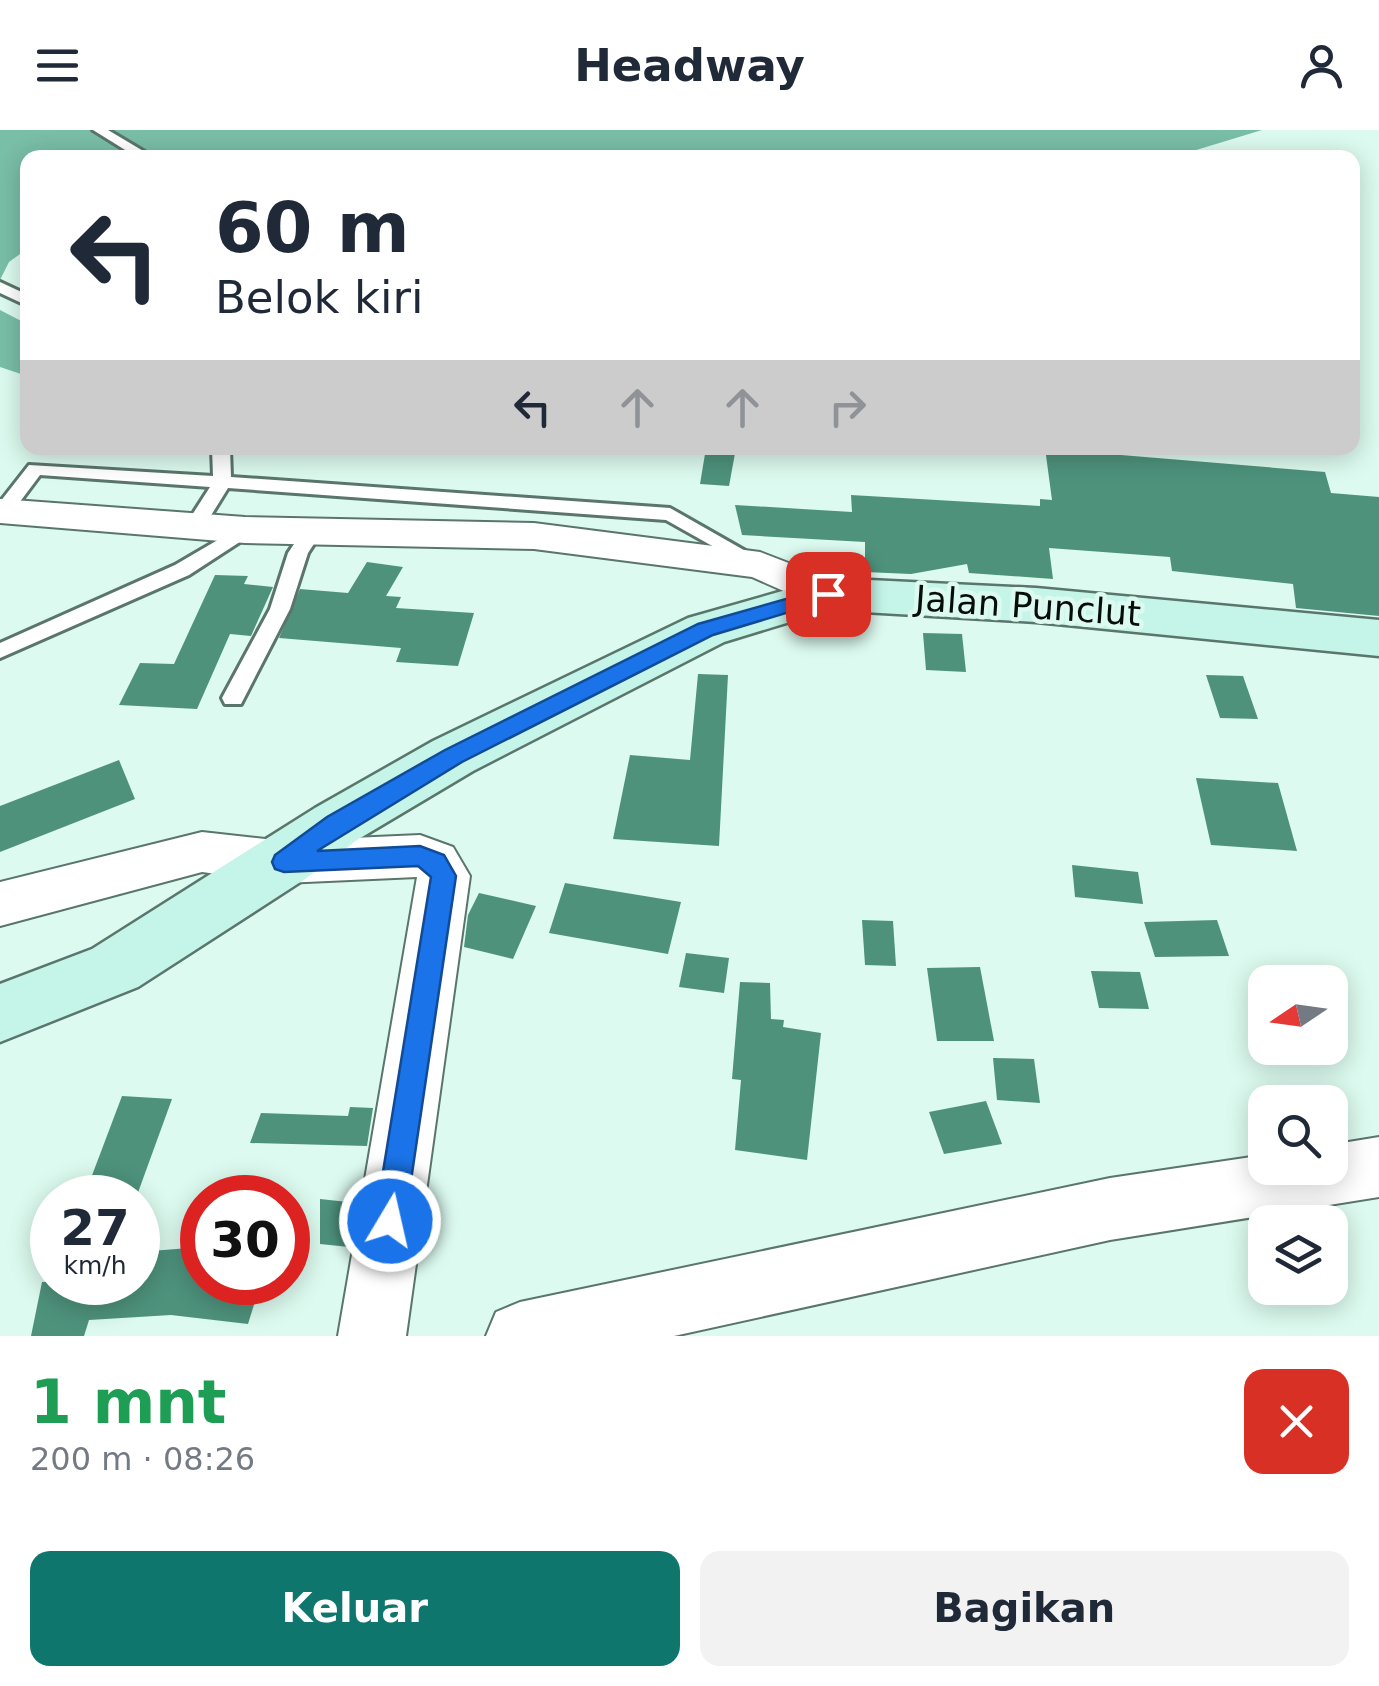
<!DOCTYPE html>
<html lang="id">
<head>
<meta charset="utf-8">
<style>
	body { margin:0; font-family:"DejaVu Sans",sans-serif; background:#f2f2f3; color:#1f2937; height:100vh; display:flex; flex-direction:column; font-size:38px; white-space:nowrap }
	* { box-sizing:border-box; margin:0 }
	p { font-size:32px; color:#747a83 }
	.icon { flex:none; width:55px; height:55px; fill:none; stroke:currentColor; stroke-width:2; stroke-linecap:round; stroke-linejoin:round }
	.map { position:relative; height:1206px; overflow:hidden }
	.side { display:flex; flex-direction:column; background:#fff; flex:1 }
	.side>* { flex:none }
	.top-card { position:absolute; left:20px; top:20px; width:1340px; height:305px; border-radius:20px; box-shadow:0 5px 25px #0003; background:#fff; color:#1f2937; overflow:hidden }
	.needle { width:65px; rotate:257deg }
	.buttons { position:absolute; left:1248px; top:835px; display:grid; gap:20px }
	.buttons a { display:grid; place-items:center; width:100px; height:100px; border-radius:20px; background:#fff; box-shadow:0 5px 25px #0003; font-size:50px }
	.speed { position:absolute; left:30px; top:1045px; display:flex; gap:20px; font-size:50px; font-weight:700; text-align:center }
	.speed>* { display:grid; place-content:center; width:130px; height:130px; border-radius:50%; background:#fff; box-shadow:0 5px 25px #0003; line-height:1 }
	.speed small { font-size:25px; font-weight:400 }
	.speed .limit { border:15px solid #d22; background:#fff; color:#111 }
	.pin { position:absolute; display:grid; place-items:center; width:85px; height:85px; color:#fff; margin:-42px; border-radius:20px; box-shadow:0 5px 15px #0006 }
	.me { position:absolute; width:110px; margin:-55px; rotate:9deg; stroke-linejoin:round; filter:drop-shadow(0 0 8px #0008) }
	.turn { display:flex; align-items:center; gap:35px; height:210px; padding:0 30px; font-size:45px }
	.turn .icon { width:130px; height:130px; stroke-width:2.5 }
	.turn b { display:block; font-size:70px; line-height:85px }
	.lanes { display:flex; align-items:center; height:95px; padding:0 30px; background:#0003; justify-content:center; gap:50px; direction:ltr }
	.lanes .off { opacity:.35 }
	.round { display:grid; place-items:center; flex:none; width:105px; height:105px; border-radius:20px; background:#f2f2f3 }
	.overview { display:flex; align-items:center; justify-content:space-between; height:170px; padding:0 30px }
	h1 { font-size:60px; font-weight:700; line-height:75px; color:#1e9e55 }
	.cta { display:flex; gap:20px; margin-top:auto; padding:20px 30px }
	.cta a { flex:1; height:115px; border-radius:20px; background:#0f766e; color:#fff; font-size:40px; font-weight:700; line-height:115px; text-align:center }
	.cta a+a { background:#f2f2f3; color:#1f2937 }
	header { display:flex; justify-content:space-between; align-items:center; height:130px; padding:0 30px; background:#fff; font-size:45px; font-weight:700 }
	.map>svg:first-child { display:block }
	.forest { fill:#79bea7 }
	.building { fill:#4e927c }
	.lines { fill:none; stroke-linecap:round; stroke-linejoin:round }
	.lane-casing { stroke:#5a756b; stroke-width:6 }
	.street-casing { stroke:#5a756b; stroke-width:4 }
	.secondary-casing { stroke:#5a756b; stroke-width:5 }
	.lane { fill:#fff; fill-rule:evenodd }
	.street { fill:#fff; fill-rule:evenodd }
	.secondary { fill:#c4f5e8; fill-rule:evenodd }
	.route { fill:#1a73e8; stroke:#114b97; stroke-width:2.5 }
	.labels { text-anchor:middle; dominant-baseline:central; stroke-width:9; stroke-linejoin:round; paint-order:stroke }
	.street-label { font-size:35px; fill:#050e0a; stroke:#dcfaef }
</style>
</head>
<body>
<header><svg class="icon" aria-label="menu" viewBox="0 0 24 24"><path d="M4 6h16M4 12h16M4 18h16"/></svg>Headway<svg class="icon" aria-label="person" viewBox="0 0 24 24"><circle cx="12" cy="8" r="4"/><path d="M4 21q1-7 8-7t8 7"/></svg></header>
<div class="map">
<svg width="1379" height="1206" viewBox="0 0 1379 1206">
	<rect width="100%" height="100%" fill="#dcfaef"/>
	<g class="forest">
		<path d="M0,0H1262L1170,28H28L27,119L9,132L0,150Z"/>
		<path d="M0,180L27,194V246L0,237Z"/>
	</g>
	<g class="building">
		<path d="M706,318H736L729,356L700,354Z"/>
		<path d="M1045,318L1120,321L1121,325L1325,342L1331,363L1379,367V486L1296,478L1293,454L1172,441L1170,427L1049,418L1053,449L969,443L967,434L911,444L865,442V412L742,405L735,375L852,382L851,365L1040,376V369L1052,370Z"/>
		<path d="M367,432L403,437L386,466L401,467L396,478L474,483L458,536L396,532L401,518L279,508L300,459L348,463Z"/>
		<path d="M215,445L248,446L244,454L273,457L251,506L230,504L197,579L119,575L140,533L174,534Z"/>
		<path d="M923,503L962,504L966,542L926,540Z"/>
		<path d="M698,544L728,545L719,716L613,709L630,625L690,630Z"/>
		<path d="M1206,545L1243,546L1258,589L1220,588Z"/>
		<path d="M119,630L135,669L0,722V676Z"/>
		<path d="M1196,648L1278,653L1297,721L1211,715Z"/>
		<path d="M1072,735L1138,742L1143,774L1075,767Z"/>
		<path d="M565,753L681,772L668,824L549,803Z"/>
		<path d="M479,763L536,776L513,829L464,817L468,785Z"/>
		<path d="M862,790L893,791L896,836L865,835Z"/>
		<path d="M1217,790L1229,826L1155,827L1144,792Z"/>
		<path d="M686,823L729,828L724,863L679,857Z"/>
		<path d="M980,837L994,911H937L927,838Z"/>
		<path d="M1091,841L1140,842L1149,879L1099,878Z"/>
		<path d="M740,852L770,853L771,889L784,890L783,897L821,903L807,1030L735,1020L741,950L732,949Z"/>
		<path d="M993,928L1034,929L1040,973L997,970Z"/>
		<path d="M122,966L172,969L136,1068L85,1064Z"/>
		<path d="M986,971L1002,1014L944,1024L929,982Z"/>
		<path d="M350,977L373,978L367,1016L250,1013L261,983L348,986Z"/>
		<path d="M320,1069L357,1073L349,1117L320,1114Z"/>
		<path d="M202,1117V1152H261L248,1194L171,1185L89,1190L84,1206H31L42,1152H138V1122Z"/>
	</g>
	<g class="lines">
		<defs>
			<g id="lane">
				<path d="M93,0H108L155,28H138Z"/>
				<path d="M0,152L28,165V176L0,163Z"/>
				<path d="M212,318H230L231,347L670,378L763,431L760,435H746L666,390L228,358L202,400L195,402L185,396L210,357L40,345L10,385L0,386V372L29,335L213,346Z"/>
				<path d="M245,394L252,396L255,400L252,404L189,445L0,528V513L175,435Z"/>
				<path d="M311,397L321,403L308,423L290,479L241,574H225L222,568L270,479L288,423L304,399Z"/>
			</g>
			<g id="street">
				<path d="M0,369L245,387L534,393L760,422L843,454L849,464L843,474L828,478L813,474L752,447L534,419L245,413L0,393Z"/>
				<path d="M202,702L284,711L420,705L453,717L470,746L406,1206H338L417,747L284,753L202,742L0,796V752Z"/>
				<path d="M1379,1007V1067L1110,1110L674,1206H486L496,1182L520,1172L1110,1048L1265,1025V1038H1330V1015Z"/>
			</g>
			<path id="secondary" d="M828,448L1036,458L1379,490V526L1036,492L829,480L724,512L473,641L357,710L305,749L138,857L0,912V854L92,819L315,678L433,611L688,488Z"/>
		</defs>
		<use href="#lane" class="lane-casing"/>
		<use href="#street" class="street-casing"/>
		<use href="#secondary" class="secondary-casing"/>
		<use href="#lane" class="lane"/>
		<use href="#street" class="street"/>
		<use href="#secondary" class="secondary"/>
	</g>
	<path class="route" d="M828,457L839,464L836,468L713,505L462,632L317,721L420,716L444,725L456,746L405,1091L401,1102L390,1106L379,1102L375,1091L431,747L418,736L284,742L275,739L272,732L275,725L327,687L445,620L698,494Z"/>
	<g class="labels">
		<g class="street-label">
			<text transform="translate(1028 476) rotate(4)">Jalan Punclut</text>
		</g>
	</g>
</svg>
<div class="buttons">
<a><svg class="needle" viewBox="-14 -14 28 28"><path d="M0-13l5 13h-10z" fill="#e53935"/><path d="M0 13l5-13h-10z" fill="#747a83"/></svg></a>
<a><svg class="icon" aria-label="search" viewBox="0 0 24 24"><circle cx="10" cy="10" r="6"/><path d="M15 15l6 6"/></svg></a>
<a><svg class="icon" aria-label="layers" viewBox="0 0 24 24"><path d="M12 4l9 5-9 5-9-5zM3 14l9 5 9-5"/></svg></a>
</div>
<div class="speed"><div>27<small>km/h</small></div><div class="limit">30</div></div>
<div class="pin" style="left:828px;top:464px;background:#d93025"><svg class="icon" aria-label="arrive" viewBox="0 0 24 24"><path d="M6 21V4h12l-3 4 3 4H6"/></svg></div>
<svg class="me" style="left:390px;top:1091px" viewBox="-20 -20 40 40"><circle r="17" fill="#1a73e8" stroke="#fff" stroke-width="3"/><path d="M0-11L8 9 0 5-8 9z" fill="#fff"/></svg>
<div class="top-card">
<div class="turn"><svg class="icon" aria-label="left" viewBox="0 0 24 24"><path d="M17 20v-9H6M10 6l-5 5 5 5"/></svg><div><b>60 m</b>Belok kiri</div></div>
<div class="lanes"><svg class="icon" aria-label="left" viewBox="0 0 24 24"><path d="M17 20v-9H6M10 6l-5 5 5 5"/></svg><svg class="icon off" aria-label="ahead" viewBox="0 0 24 24"><path d="M12 20V5M6 11l6-6 6 6"/></svg><svg class="icon off" aria-label="ahead" viewBox="0 0 24 24"><path d="M12 20V5M6 11l6-6 6 6"/></svg><svg class="icon off" aria-label="right" viewBox="0 0 24 24"><path d="M7 20v-9h11M14 6l5 5-5 5"/></svg></div>
</div>
</div>
<section class="side">
<div class="overview"><div><h1>1 mnt</h1><p>200 m · 08:26</p></div><a class="round" style="background:#d93025;color:#fff"><svg class="icon" aria-label="close" viewBox="0 0 24 24"><path d="M6 6l12 12M18 6L6 18"/></svg></a></div>
<div class="cta"><a>Keluar</a><a>Bagikan</a></div>
</section>
</body>
</html>
